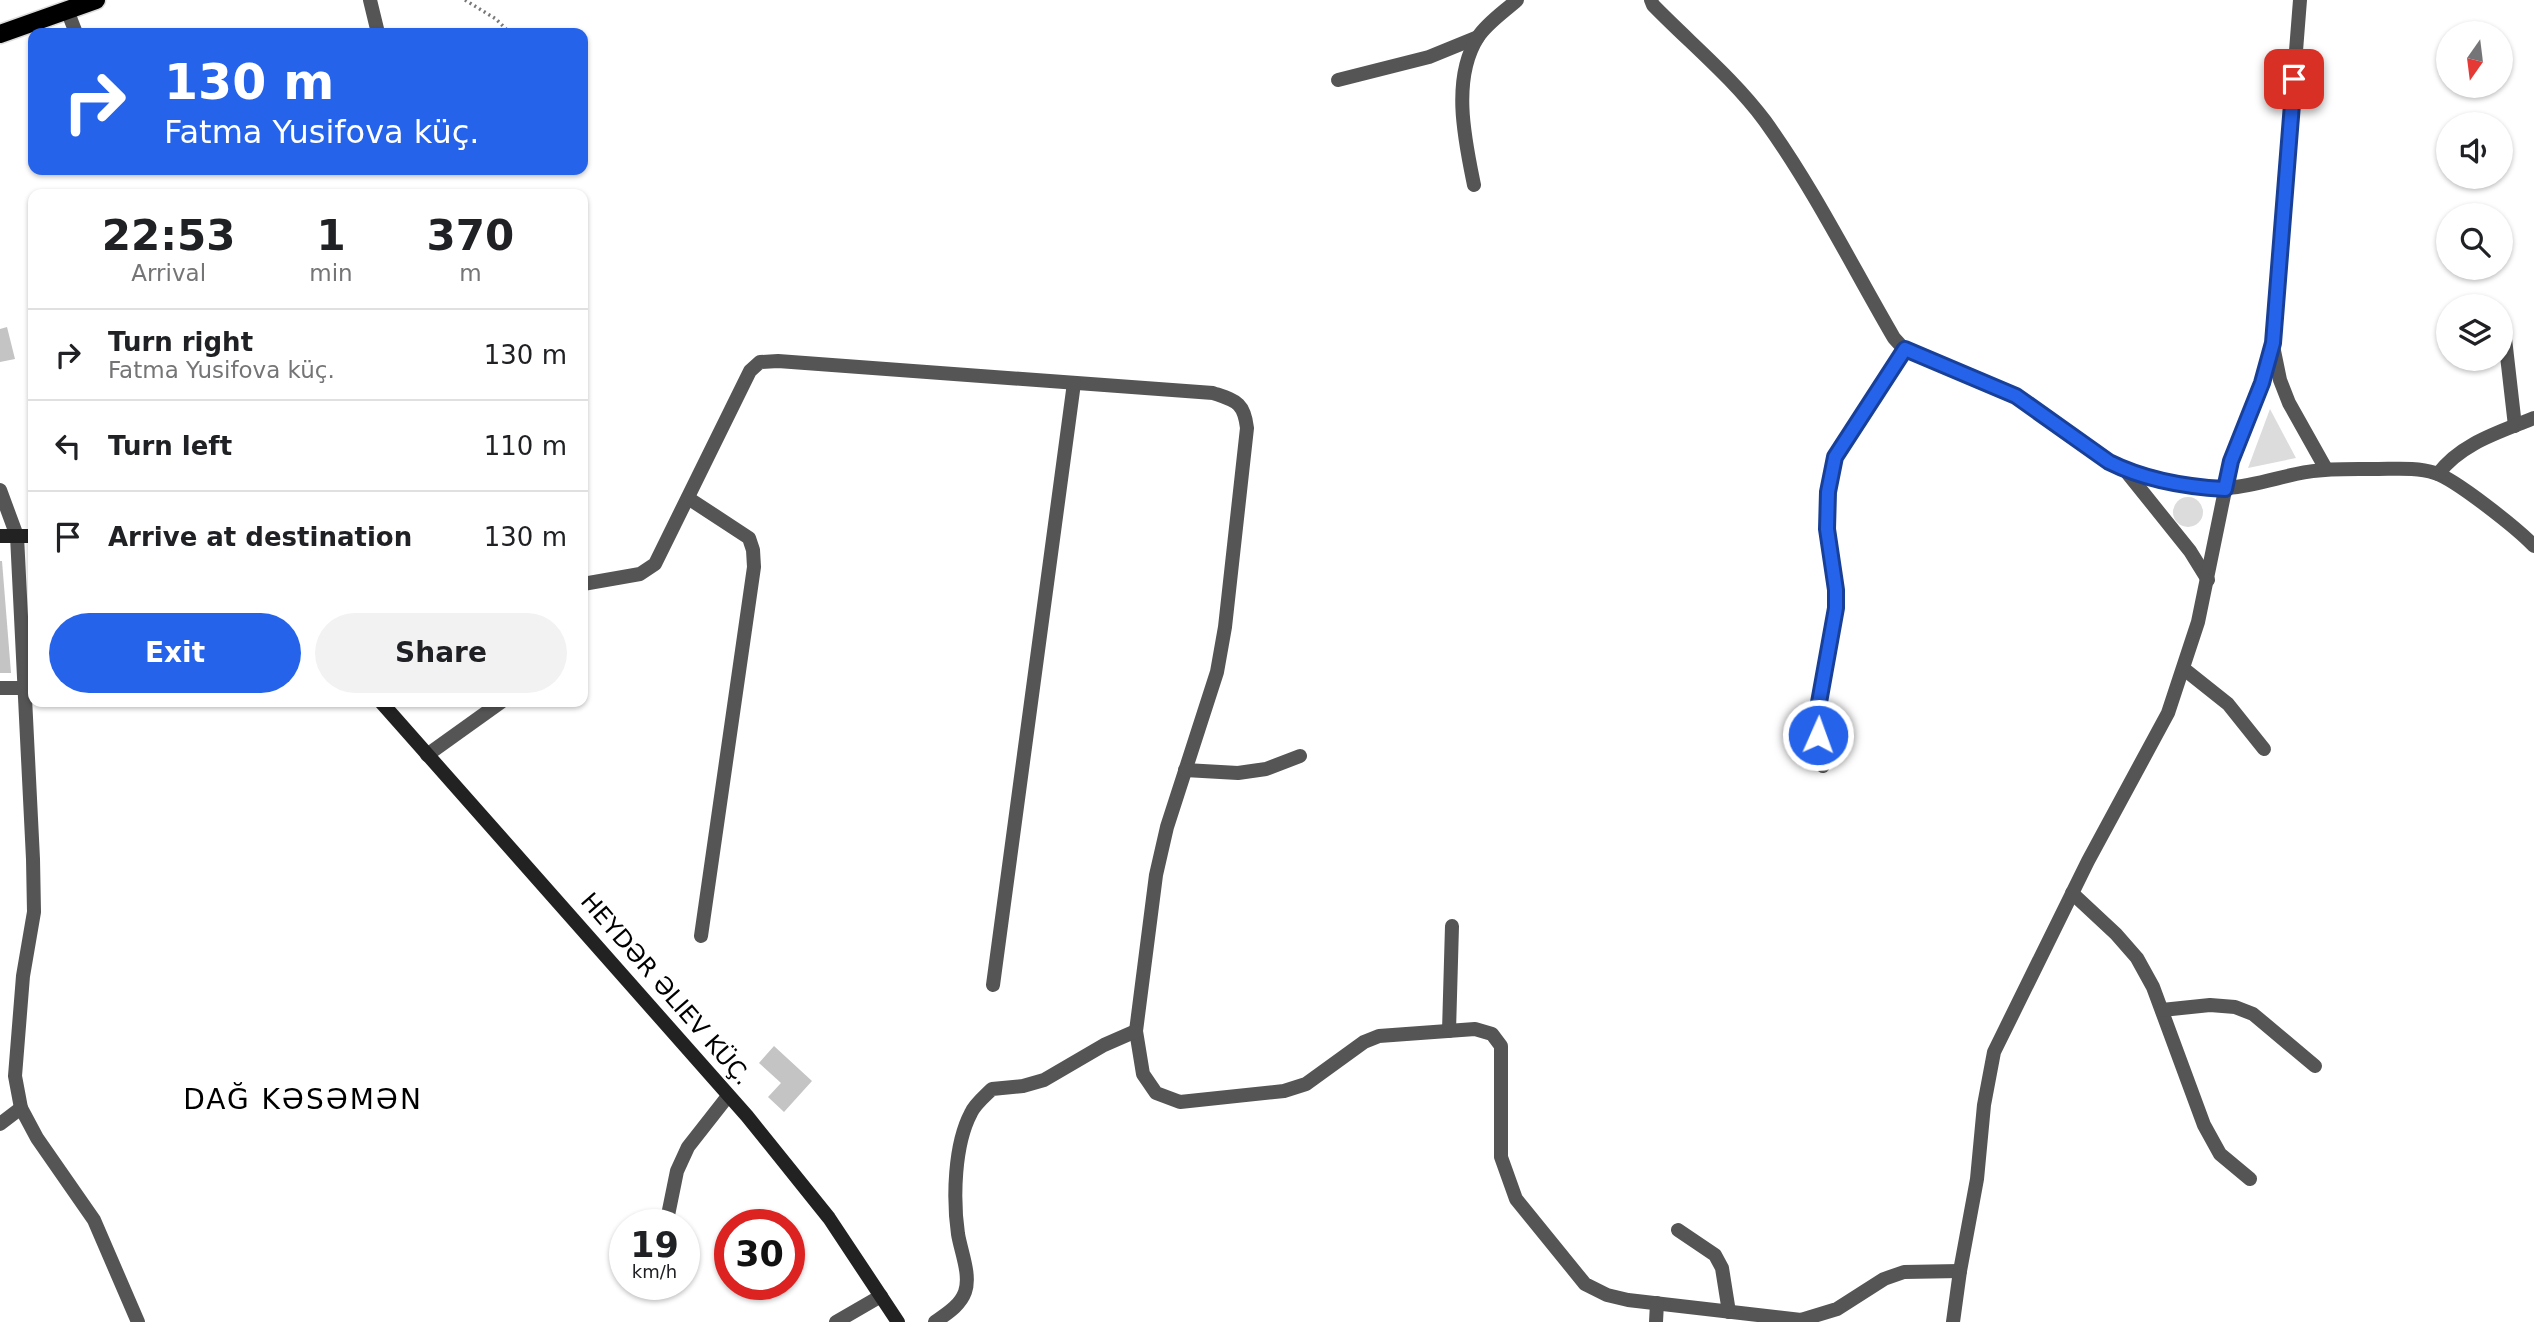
<!DOCTYPE html>
<html lang="en">
<head>
<meta charset="utf-8">
<style>
	body { margin:0; font-family:"DejaVu Sans",sans-serif; background:#f2f2f2; color:#202124; height:100vh; display:flex; flex-direction:column; font-size:26px; white-space:nowrap }
	* { box-sizing:border-box; margin:0 }
	p { font-size:23px; color:#757577 }
	.icon { flex:none; width:38px; height:38px; fill:none; stroke:currentColor; stroke-width:2; stroke-linecap:round; stroke-linejoin:round }
	.map { position:relative; flex:1; overflow:hidden }
	.sheet { position:absolute; left:28px; top:189px; width:560px; height:518px; display:flex; flex-direction:column; background:#fff; border-radius:14px; box-shadow:0 2px 5px #0004 }
	.sheet>* { flex:none }
	.banner { position:absolute; left:28px; top:28px; width:560px; height:147px; border-radius:14px; box-shadow:0 2px 5px #0004; background:#2563eb; color:#fff; overflow:hidden }
	.needle { width:46px; rotate:194deg }
	.fabs { position:absolute; left:2436px; top:21px; display:grid; gap:14px }
	.fabs a { display:grid; place-items:center; width:77px; height:77px; border-radius:50%; background:#fff; box-shadow:0 2px 5px #0004; font-size:35px }
	.speed { position:absolute; left:609px; top:1209px; display:flex; gap:14px; font-size:35px; font-weight:700; text-align:center }
	.speed>* { display:grid; place-content:center; width:91px; height:91px; border-radius:50%; background:#fff; box-shadow:0 2px 5px #0004; line-height:1 }
	.speed small { font-size:18px; font-weight:400 }
	.speed .limit { border:10px solid #d22; background:#fff; color:#111 }
	.pin { position:absolute; display:grid; place-items:center; width:60px; height:60px; color:#fff; margin:-30px; border-radius:14px; box-shadow:0 4px 10px #0006 }
	.me { position:absolute; width:77px; margin:-38px; rotate:2deg; stroke-linejoin:round; filter:drop-shadow(0 0 5px #0008) }
	.turn { display:flex; align-items:center; gap:24px; height:147px; padding:0 21px; font-size:32px }
	.turn .icon { width:91px; height:91px; stroke-width:2.5 }
	.turn b { display:block; font-size:49px; line-height:60px }
	.eta { display:flex; justify-content:space-evenly; align-items:center; height:119px; text-align:center }
	.eta b { font-size:42px; font-weight:700; line-height:49px }
	.button { display:flex; gap:14px; margin-top:auto; padding:14px 21px }
	.button a { flex:1; height:80px; border-radius:42px; background:#2563eb; color:#fff; font-size:28px; font-weight:700; line-height:80px; text-align:center }
	.button a+a { background:#f2f2f2; color:#202124 }
	ul { padding:0; list-style:none }
	li { display:flex; align-items:center; gap:21px; height:91px; padding:0 21px; border-top:2px solid #e0e0e0 }
	li div { flex:1 }
	li b { display:block; font-size:26px }
	li em { font-style:normal }
	.map>svg:first-child { display:block }
	.green { fill:#dcdcdc }
	.building { fill:#c4c4c4 }
	.lines { fill:none; stroke-linecap:round; stroke-linejoin:round }
	.primary-casing { stroke:#dbdbdb; stroke-width:21 }
	.path { stroke:#777; stroke-width:3.5; stroke-dasharray:2 3.5; stroke-linecap:butt }
	.street { stroke:#555; stroke-width:14 }
	.secondary { stroke:#222; stroke-width:14 }
	.primary { stroke:#000; stroke-width:18 }
	.route-casing { stroke:#184099; stroke-width:18 }
	.route { stroke:#2563eb; stroke-width:12 }
	.labels { text-anchor:middle; dominant-baseline:central; stroke-width:5; stroke-linejoin:round; paint-order:stroke }
	.street-label { font-size:24px; fill:#000; stroke:#fff }
	.quarter-label { font-size:28px; letter-spacing:2px; fill:#000; stroke:#fff }
</style>
</head>
<body>
<div class="map">
<svg width="2534" height="1322" viewBox="0 0 2534 1322">
	<rect width="100%" height="100%" fill="#fff"/>
	<g class="green">
		<path d="M2270,409L2296,458L2248,468Z"/>
		<circle cx="2188" cy="512" r="15"/>
	</g>
	<g class="building">
		<path d="M7,327L15,359L0,362V329Z"/>
		<path d="M0,561H2L11,673H0Z"/>
		<path d="M774,1046L812,1081L784,1112L768,1097L781,1083L759,1063Z"/>
	</g>
	<g class="lines">
		<defs>
			<path id="primary" d="M0,34L96,0"/>
		</defs>
		<use href="#primary" class="primary-casing"/>
		<path class="path" d="M465,0L496,19L510,33"/>
		<g class="street">
			<path d="M370,0L378,33"/>
			<path d="M1651,0L1653,5C1690,43 1733,78 1765,121C1814,189 1852,266 1894,338L1904,349L2016,396L2108,462C2139,477 2193,491 2228,488C2252,486 2273,479 2296,474C2323,468 2349,469 2376,469C2396,469 2416,467 2435,473C2455,479 2518,529 2534,546"/>
			<path d="M67,10L76,33"/>
			<path d="M1338,80L1429,57L1478,37"/>
			<path d="M1474,185C1465,141 1451,79 1478,37C1487,23 1505,11 1517,0"/>
			<path d="M2503,321L2515,426"/>
			<path d="M2273,346L2280,380L2289,403L2326,469"/>
			<path d="M2125,470L2190,551L2208,580"/>
			<path d="M2438,474C2461,443 2500,432 2534,418"/>
			<path d="M0,490L17,536L33,859L34,912L23,976L15,1076L21,1108L37,1138L94,1220L138,1322"/>
			<path d="M688,498L749,538L753,550L754,567L701,936"/>
			<path d="M583,584L640,574L655,564L750,371L760,362L778,361L1213,393C1236,401 1244,402 1247,428L1225,627L1217,672L1167,827L1156,875L1136,1031L1143,1074L1156,1093L1180,1102L1284,1091L1306,1084L1364,1042L1379,1036L1475,1029L1492,1034L1501,1046V1157L1516,1199L1585,1284L1607,1295L1628,1300L1801,1320L1837,1309L1884,1279L1904,1272L1960,1271"/>
			<path d="M2184,669L2228,704L2264,749"/>
			<path d="M0,688H25"/>
			<path d="M427,755L501,702"/>
			<path d="M1823,766L1818,735V708L1836,608V590L1827,529L1828,492L1835,457L1852,429L1904,349"/>
			<path d="M1185,770L1238,773L1266,769L1300,756"/>
			<path d="M2072,893L2116,934L2137,958L2153,987L2204,1125L2220,1154L2250,1179"/>
			<path d="M993,985L1074,383"/>
			<path d="M2162,1010L2210,1005L2235,1007L2253,1014L2315,1066"/>
			<path d="M1449,1031L1452,926"/>
			<path d="M0,1124L21,1108"/>
			<path d="M666,1225L677,1171L688,1147L728,1096"/>
			<path d="M1678,1230L1715,1255L1722,1268L1729,1312"/>
			<path d="M836,1322L881,1296"/>
			<path d="M935,1322C946,1314 960,1306 965,1292C971,1275 961,1252 958,1234C953,1199 954,1145 971,1113C975,1104 985,1096 992,1089L1023,1086L1044,1080L1104,1045L1136,1031"/>
			<path d="M1656,1322L1657,1303"/>
			<path d="M1953,1322L1960,1271L1977,1179L1984,1105L1994,1052L2088,861L2168,713L2198,622L2231,461L2262,383L2273,343L2300,0"/>
		</g>
		<g class="secondary">
			<path d="M0,536H33"/>
			<path d="M381,702L747,1116L829,1218L898,1322"/>
		</g>
		<use href="#primary" class="primary"/>
	</g>
	<g class="lines">
		<defs>
			<path id="route" d="M1818,735V708L1836,608V590L1827,529L1828,492L1835,457L1905,349L2016,396L2109,462C2143,479 2186,487 2225,489L2231,461L2262,383L2273,343L2294,79"/>
		</defs>
		<use href="#route" class="route-casing"/>
		<use href="#route" class="route"/>
	</g>
	<g class="labels">
		<g class="street-label">
			<text transform="translate(666 989) rotate(49)">HEYDƏR ƏLIEV KÜÇ.</text>
		</g>
		<g class="quarter-label">
			<text x="303" y="1099">DAĞ KƏSƏMƏN</text>
		</g>
	</g>
</svg>
<div class="fabs">
<a><svg class="needle" viewBox="-14 -14 28 28"><path d="M0-13l5 13h-10z" fill="#e53935"/><path d="M0 13l5-13h-10z" fill="#757577"/></svg></a>
<a><svg class="icon" aria-label="sound" viewBox="0 0 24 24"><path d="M4 9h4l5-4v14l-5-4H4zM17 9q2 3 0 6"/></svg></a>
<a><svg class="icon" aria-label="search" viewBox="0 0 24 24"><circle cx="10" cy="10" r="6"/><path d="M15 15l6 6"/></svg></a>
<a><svg class="icon" aria-label="layers" viewBox="0 0 24 24"><path d="M12 4l9 5-9 5-9-5zM3 14l9 5 9-5"/></svg></a>
</div>
<div class="speed"><div>19<small>km/h</small></div><div class="limit">30</div></div>
<div class="pin" style="left:2294px;top:79px;background:#d93025"><svg class="icon" aria-label="arrive" viewBox="0 0 24 24"><path d="M6 21V4h12l-3 4 3 4H6"/></svg></div>
<svg class="me" style="left:1818px;top:735px" viewBox="-20 -20 40 40"><circle r="17" fill="#2563eb" stroke="#fff" stroke-width="3"/><path d="M0-11L8 9 0 5-8 9z" fill="#fff"/></svg>
<div class="banner">
<div class="turn"><svg class="icon" aria-label="right" viewBox="0 0 24 24"><path d="M7 20v-9h11M14 6l5 5-5 5"/></svg><div><b>130 m</b>Fatma Yusifova küç.</div></div>
</div>
<section class="sheet">
<div class="eta">
<div><b>22:53</b><p>Arrival</p></div>
<div><b>1</b><p>min</p></div>
<div><b>370</b><p>m</p></div>
</div>
<ul>
<li><svg class="icon" aria-label="right" viewBox="0 0 24 24"><path d="M7 20v-9h11M14 6l5 5-5 5"/></svg><div><b>Turn right</b><p>Fatma Yusifova küç.</p></div><em>130 m</em></li>
<li><svg class="icon" aria-label="left" viewBox="0 0 24 24"><path d="M17 20v-9H6M10 6l-5 5 5 5"/></svg><div><b>Turn left</b></div><em>110 m</em></li>
<li><svg class="icon" aria-label="arrive" viewBox="0 0 24 24"><path d="M6 21V4h12l-3 4 3 4H6"/></svg><div><b>Arrive at destination</b></div><em>130 m</em></li>
</ul>
<div class="button"><a>Exit</a><a>Share</a></div>
</section>
</div>
</body>
</html>
